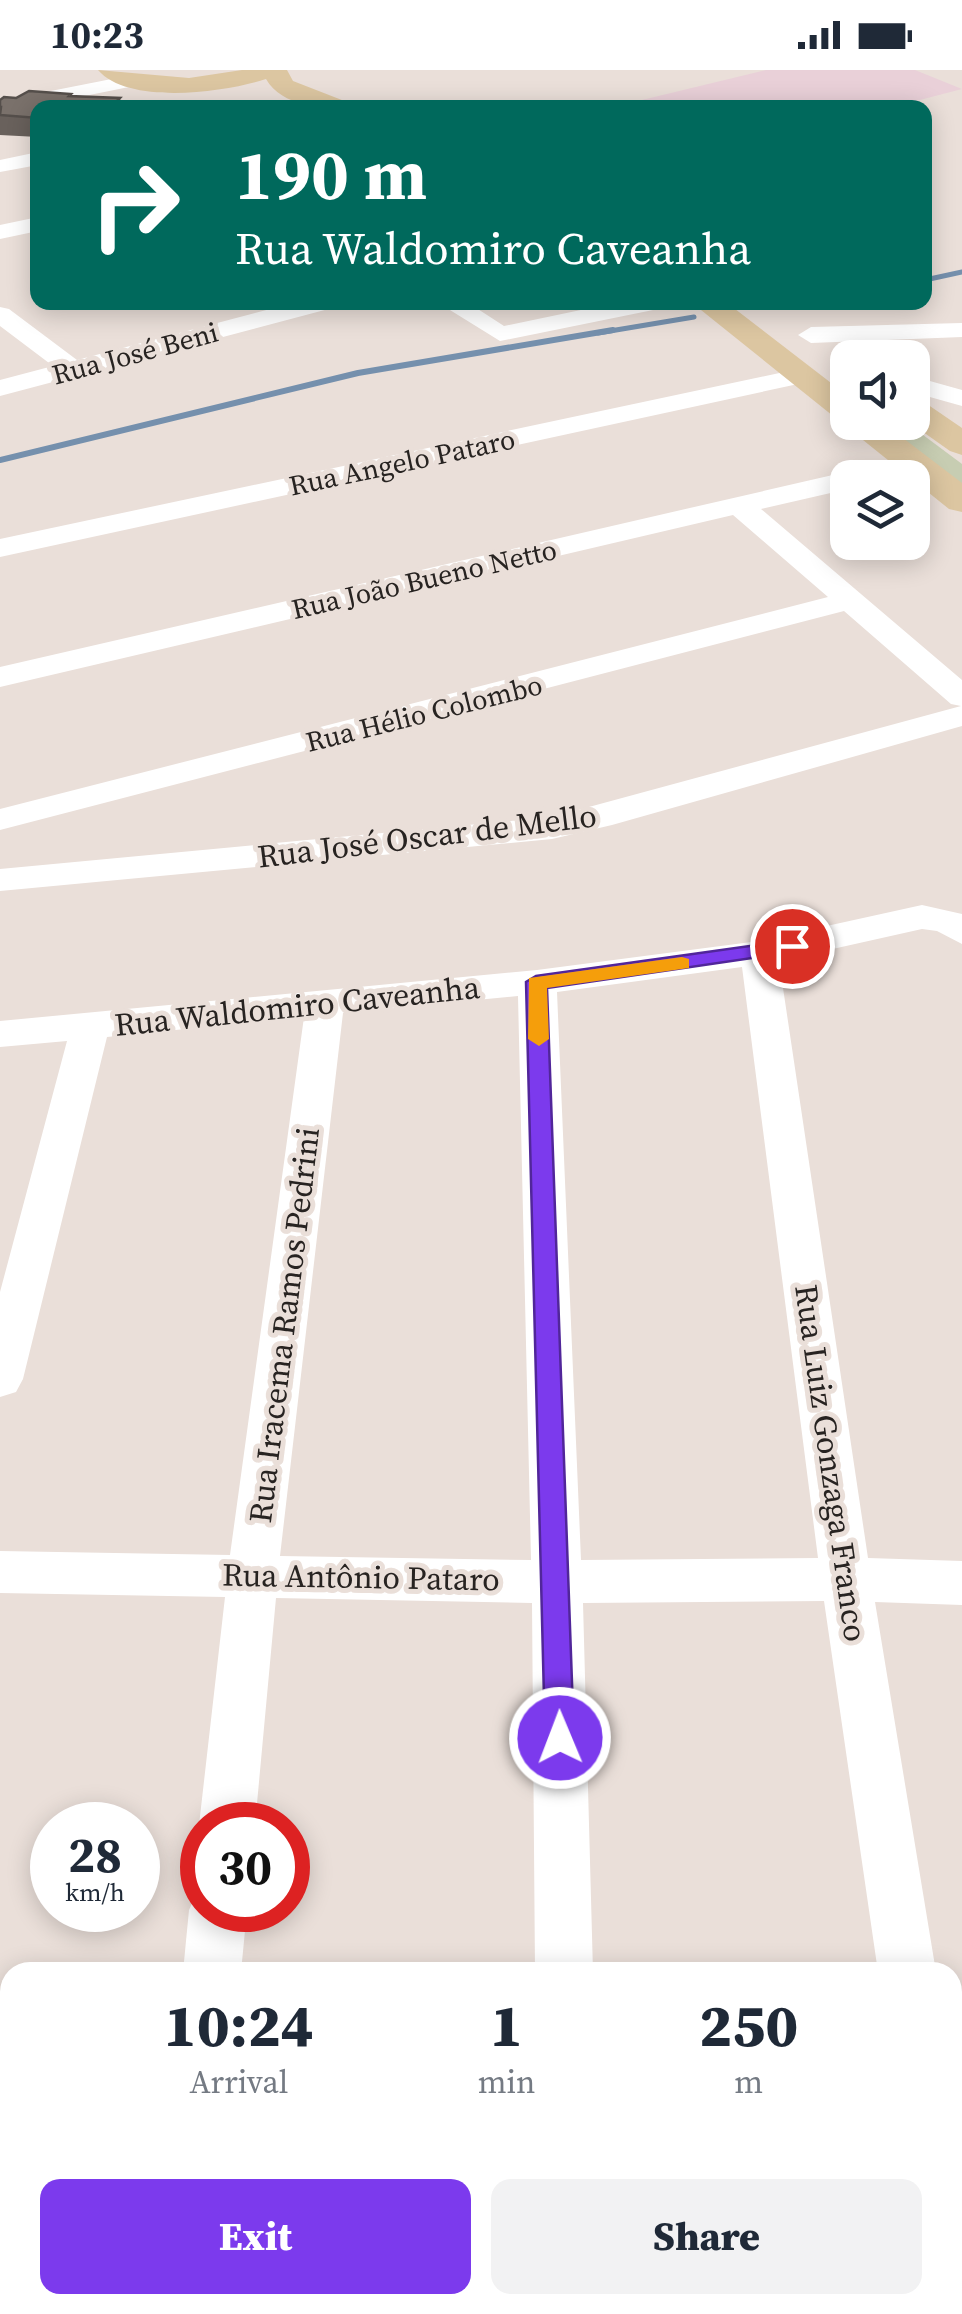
<!DOCTYPE html>
<html lang="en">
<head>
<meta charset="utf-8">
<style>
	body { margin:0; font-family:"Source Serif 4",serif; background:#f2f2f3; color:#1f2937; height:100vh; display:flex; flex-direction:column; font-size:38px; white-space:nowrap }
	* { box-sizing:border-box; margin:0 }
	p { font-size:32px; color:#747a83 }
	.icon { flex:none; width:55px; height:55px; fill:none; stroke:currentColor; stroke-width:2; stroke-linecap:round; stroke-linejoin:round }
	.map { position:relative; flex:1; overflow:hidden }
	.side { position:absolute; left:0px; top:1892px; width:962px; height:352px; display:flex; flex-direction:column; background:#fff; border-radius:30px 30px 0 0; box-shadow:0 5px 25px #0003 }
	.side>* { flex:none }
	.banner { position:absolute; left:30px; top:30px; width:902px; height:210px; border-radius:20px; box-shadow:0 5px 25px #0003; background:#00695c; color:#fff; overflow:hidden }
	.controls { position:absolute; left:830px; top:270px; display:grid; gap:20px }
	.controls a { display:grid; place-items:center; width:100px; height:100px; border-radius:20px; background:#fff; box-shadow:0 5px 25px #0003; font-size:50px }
	.speed { position:absolute; left:30px; top:1732px; display:flex; gap:20px; font-size:50px; font-weight:700; text-align:center }
	.speed>* { display:grid; place-content:center; width:130px; height:130px; border-radius:50%; background:#fff; box-shadow:0 5px 25px #0003; line-height:1 }
	.speed small { font-size:25px; font-weight:400 }
	.speed .limit { border:15px solid #d22; background:#fff; color:#111 }
	.pin { position:absolute; display:grid; place-items:center; width:85px; height:85px; color:#fff; margin:-42px; border:5px solid #fff; border-radius:50%; box-shadow:0 2px 10px #0007 }
	.me { position:absolute; width:110px; margin:-55px; rotate:359deg; stroke-linejoin:round; filter:drop-shadow(0 0 8px #0008) }
	.turn { display:flex; align-items:center; gap:35px; height:210px; padding:0 40px; font-size:45px }
	.turn .icon { width:130px; height:130px; stroke-width:2.5 }
	.turn b { display:block; font-size:70px; line-height:85px }
	.eta { display:flex; justify-content:space-evenly; align-items:center; height:170px; text-align:center }
	.eta b { font-size:60px; font-weight:800; line-height:70px }
	.action { display:flex; gap:20px; margin-top:auto; padding:20px 40px }
	.action a { flex:1; height:115px; border-radius:20px; background:#7c3aed; color:#fff; font-size:40px; font-weight:800; line-height:115px; text-align:center }
	.action a+a { background:#f2f2f3; color:#1f2937 }
	.status { display:flex; justify-content:space-between; align-items:center; height:70px; padding:0 50px; background:#fff; direction:ltr }
	.status svg { height:28px; fill:currentColor }
	.map>svg:first-child { display:block }
	.education { fill:#e9d0d8 }
	.green { fill:#c7cdb2 }
	.lines { fill:none; stroke-linecap:round; stroke-linejoin:round }
	.stream-far1 { stroke:#7590ad; stroke-width:5 }
	.stream { stroke:#7590ad; stroke-width:6 }
	.minor { fill:#fff; fill-rule:evenodd }
	.major { fill:#dcc6a1; fill-rule:evenodd }
	.wall { fill:#69615c }
	.shaded-wall { fill:#554f4b }
	.building { fill:#7a716b; stroke:#554f4b; stroke-width:2.5 }
	.route { fill:#7c3aed; stroke:#51269a; stroke-width:2.5 }
	.slow { fill:#f59e0b }
	.labels { text-anchor:middle; dominant-baseline:central; stroke-width:10; stroke-linejoin:round; paint-order:stroke }
	.far-street-label { font-size:28px; fill:#272321; stroke:#eadfd9 }
	.street-label { font-size:32px; fill:#272321; stroke:#eadfd9 }
</style>
</head>
<body>
<div class="status"><b>10:23</b><svg viewBox="0 0 49 12"><path d="M0 12V9h3v3zM5 12V6h3v6zM10 12V3h3v9zM15 12V0h3v12zM26 1h20v11H26zM47 4h2v5h-2z"/></svg></div>
<div class="map">
<svg width="962" height="2244" viewBox="0 0 962 2244">
	<rect width="100%" height="100%" fill="#eadfd9"/>
	<path class="education" d="M766,0H915L962,19L893,37H613Z"/>
	<path class="green" d="M880,353H907L962,394V414Z"/>
	<g class="lines">
		<g class="stream-far1">
			<path d="M925,210L962,202"/>
			<path d="M809,236L825,232"/>
			<path d="M598,263L694,247"/>
		</g>
		<path class="stream" d="M0,390L358,303L613,260"/>
		<g class="minor">
			<path d="M137,4L144,6V14L0,43V31Z"/>
			<path d="M38,82V95L0,102V90Z"/>
			<path d="M38,147V161L0,169V155Z"/>
			<path d="M297,232H339L336,237L0,326V310L53,296L0,256V237L9,239L77,290Z"/>
			<path d="M437,232H467L504,256L619,232H670L658,239L500,271Z"/>
			<path d="M962,253V267L811,273L798,265L811,257Z"/>
			<path d="M803,298L812,301L816,306L812,311L0,487V469Z"/>
			<path d="M912,306L962,320V336L912,322Z"/>
			<path d="M911,387L925,395L921,401L894,408H848V419L761,439L962,610V656L612,755L552,769L0,821V799L552,747L961,636L951,634L844,541L0,760V739L828,527L733,445L0,617V597Z"/>
			<path d="M922,835L962,844V874L937,861L922,859L779,891L868,1488L962,1491V1535L875,1532L936,1902H878L824,1531L583,1533L593,1902H535L532,1533L276,1528L255,1755H202V1762L199,1755L225,1527L0,1523V1481L230,1485L304,947L107,967L23,1309L16,1322L0,1327V1222L67,971L0,977V951L537,900L759,871ZM742,897L818,1488L581,1490L557,922ZM518,926L531,1490L280,1486L343,943Z"/>
			<path d="M202,1819V1840H247L241,1902H183L189,1840L198,1820Z"/>
			<path d="M952,2165L962,2169V2244H927L926,2235H952Z"/>
			<path d="M145,2235H211L210,2244H144Z"/>
			<rect x="538" y="2235" width="66" height="9"/>
		</g>
		<g class="major">
			<path d="M98,0L189,8L242,0H287L293,11L347,32L351,38C322,38 282,37 266,9C227,22 129,36 98,0Z"/>
			<path d="M691,232H726L848,326V352H882L962,413V442L949,439Z"/>
			<path d="M912,329L924,332L962,358V385L950,381L909,352H912Z"/>
		</g>
	</g>
	<path class="wall" d="M71,26L120,28L121,38H38V67L0,65V30L16,28Z"/>
	<path class="shaded-wall" d="M120,28L121,38H113V35Z"/>
	<path class="building" d="M29,21L71,24L69,26L120,28L113,35H106L104,38H38V48L0,45L1,37H0V30L4,27L16,28Z"/>
	<path class="route" d="M792,870L802,876L799,881L547,918L574,1668L570,1677L560,1681L549,1677L545,1668L526,912L536,906Z"/>
	<path class="slow" d="M682,887L689,889V898L547,918L549,969L539,976L528,969L529,908Z"/>
	<g class="labels">
		<g class="far-street-label">
			<text transform="translate(135 283) rotate(-15)">Rua José Beni</text>
			<text transform="translate(402 392) rotate(-12)">Rua Angelo Pataro</text>
			<text transform="translate(424 509) rotate(-13)">Rua João Bueno Netto</text>
			<text transform="translate(424 643) rotate(-14)">Rua Hélio Colombo</text>
		</g>
		<g class="street-label">
			<text transform="translate(427 766) rotate(-7)">Rua José Oscar de Mello</text>
			<text transform="translate(297 936) rotate(-6)">Rua Waldomiro Caveanha</text>
			<text transform="translate(284 1255) rotate(-83)">Rua Iracema Ramos Pedrini</text>
			<text transform="translate(831 1393) rotate(82)">Rua Luiz Gonzaga Franco</text>
			<text transform="translate(361 1507) rotate(1)">Rua Antônio Pataro</text>
		</g>
	</g>
</svg>
<div class="controls">
<a><svg class="icon" aria-label="sound" viewBox="0 0 24 24"><path d="M4 9h4l5-4v14l-5-4H4zM17 9q2 3 0 6"/></svg></a>
<a><svg class="icon" aria-label="layers" viewBox="0 0 24 24"><path d="M12 4l9 5-9 5-9-5zM3 14l9 5 9-5"/></svg></a>
</div>
<div class="speed"><div>28<small>km/h</small></div><div class="limit">30</div></div>
<div class="pin" style="left:792px;top:876px;background:#d93025"><svg class="icon" aria-label="arrive" viewBox="0 0 24 24"><path d="M6 21V4h12l-3 4 3 4H6"/></svg></div>
<svg class="me" style="left:560px;top:1668px" viewBox="-20 -20 40 40"><circle r="17" fill="#7c3aed" stroke="#fff" stroke-width="3"/><path d="M0-11L8 9 0 5-8 9z" fill="#fff"/></svg>
<div class="banner">
<div class="turn"><svg class="icon" aria-label="right" viewBox="0 0 24 24"><path d="M7 20v-9h11M14 6l5 5-5 5"/></svg><div><b>190 m</b>Rua Waldomiro Caveanha</div></div>
</div>
<section class="side">
<div class="eta">
<div><b>10:24</b><p>Arrival</p></div>
<div><b>1</b><p>min</p></div>
<div><b>250</b><p>m</p></div>
</div>
<div class="action"><a>Exit</a><a>Share</a></div>
</section>
</div>
</body>
</html>
